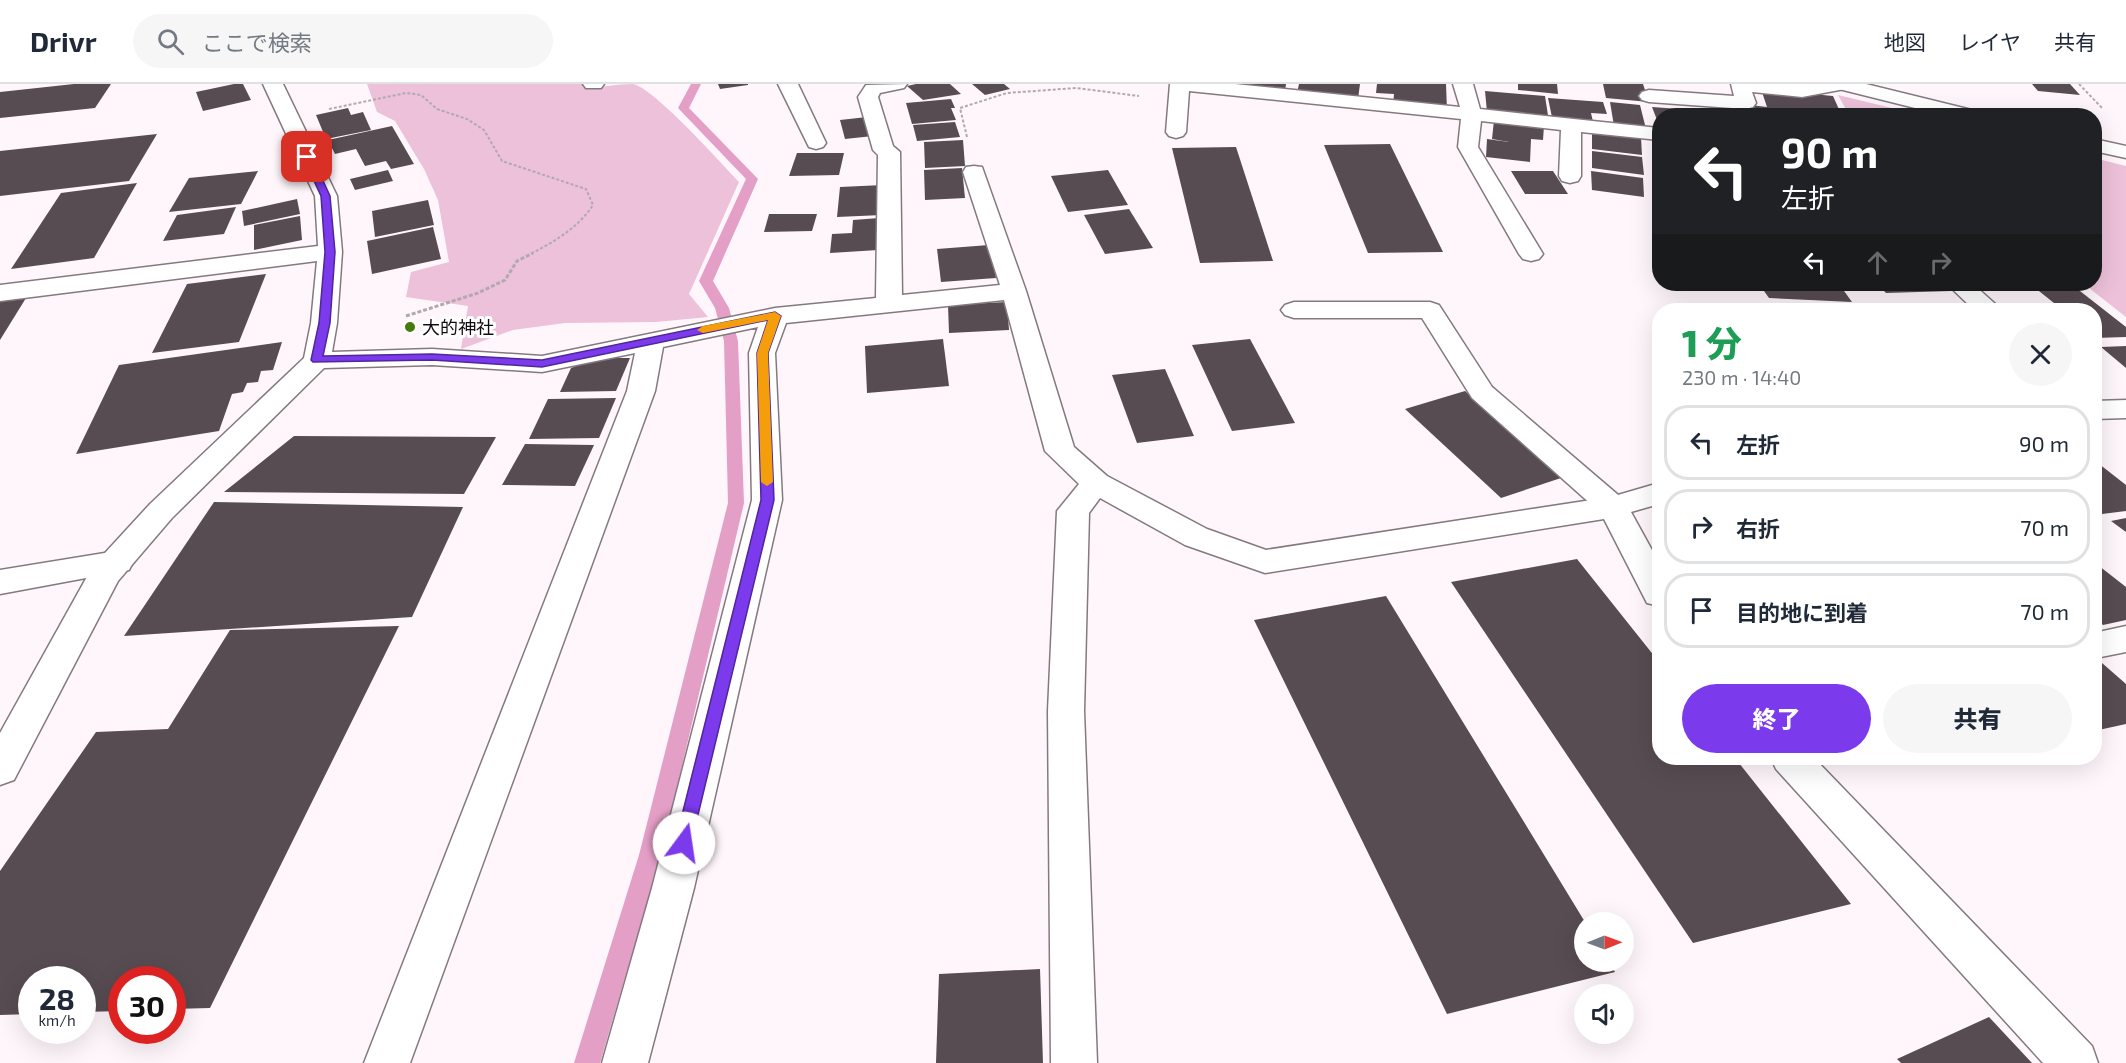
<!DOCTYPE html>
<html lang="ja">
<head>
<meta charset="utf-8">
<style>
	body { margin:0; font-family:"Exo 2","Noto Sans JP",sans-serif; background:#f6f6f7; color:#1f2937; height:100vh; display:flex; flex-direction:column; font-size:22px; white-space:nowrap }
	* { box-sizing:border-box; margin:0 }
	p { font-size:20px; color:#747a83 }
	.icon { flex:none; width:33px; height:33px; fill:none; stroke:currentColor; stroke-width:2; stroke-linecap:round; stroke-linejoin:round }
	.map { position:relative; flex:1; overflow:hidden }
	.details { position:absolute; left:1652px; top:219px; width:450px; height:462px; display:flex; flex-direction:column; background:#fff; border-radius:24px; box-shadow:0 6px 24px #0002 }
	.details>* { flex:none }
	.hud { position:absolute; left:1652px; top:24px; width:450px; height:183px; border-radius:24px; box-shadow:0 6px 24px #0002; background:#202124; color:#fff; overflow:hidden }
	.needle { width:39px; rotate:89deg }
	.tools { position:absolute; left:1574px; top:828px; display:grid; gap:12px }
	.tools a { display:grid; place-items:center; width:60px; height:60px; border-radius:50%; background:#fff; box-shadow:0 6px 24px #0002; font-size:30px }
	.speed { position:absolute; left:18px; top:882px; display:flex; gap:12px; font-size:30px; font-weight:700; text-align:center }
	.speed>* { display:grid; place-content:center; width:78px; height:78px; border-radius:50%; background:#fff; box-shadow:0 6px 24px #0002; line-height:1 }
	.speed small { font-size:15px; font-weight:400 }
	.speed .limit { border:9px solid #d22; background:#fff; color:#111 }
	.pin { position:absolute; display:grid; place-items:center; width:51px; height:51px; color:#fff; margin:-26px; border-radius:12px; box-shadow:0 3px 9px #0006 }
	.me { position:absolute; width:66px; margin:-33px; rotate:14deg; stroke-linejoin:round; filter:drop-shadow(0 0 4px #0008) }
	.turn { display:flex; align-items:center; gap:21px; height:126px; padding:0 30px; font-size:27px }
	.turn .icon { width:78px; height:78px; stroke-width:2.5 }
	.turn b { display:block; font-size:42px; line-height:51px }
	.lanes { display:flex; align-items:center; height:57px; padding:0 30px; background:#0003; justify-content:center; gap:30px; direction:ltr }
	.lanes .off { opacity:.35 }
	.round { display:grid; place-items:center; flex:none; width:63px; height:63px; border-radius:32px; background:#f6f6f7 }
	.overview { display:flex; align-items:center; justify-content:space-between; height:102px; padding:0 30px }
	h1 { font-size:36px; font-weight:800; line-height:45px; color:#1e9e55 }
	.button { display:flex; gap:12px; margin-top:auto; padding:12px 30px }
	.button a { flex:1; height:69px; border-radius:36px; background:#7c3aed; color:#fff; font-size:24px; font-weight:800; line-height:69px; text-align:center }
	.button a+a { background:#f6f6f7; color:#1f2937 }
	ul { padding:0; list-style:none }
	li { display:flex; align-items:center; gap:18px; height:75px; margin:0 12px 9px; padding:0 18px; border:3px solid #e0e1e3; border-radius:24px }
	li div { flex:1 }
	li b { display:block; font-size:22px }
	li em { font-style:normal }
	header { display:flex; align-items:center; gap:36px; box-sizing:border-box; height:84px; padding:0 30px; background:#fff; border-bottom:2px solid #e0e1e3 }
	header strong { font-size:28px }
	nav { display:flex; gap:33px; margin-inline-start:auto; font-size:21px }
	.search { width:420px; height:54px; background:#f6f6f7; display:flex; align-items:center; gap:15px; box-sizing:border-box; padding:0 21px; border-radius:33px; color:#747a83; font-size:22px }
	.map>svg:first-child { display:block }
	.green { fill:#edc1da }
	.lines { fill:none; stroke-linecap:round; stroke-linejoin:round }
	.stream { fill:#e49fc7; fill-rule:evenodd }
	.building { fill:#574c52 }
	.lane-casing { stroke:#857980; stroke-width:3 }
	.street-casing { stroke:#857980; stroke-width:3 }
	.primary-casing { stroke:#857980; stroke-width:3 }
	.path-far1 { stroke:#b1a9ae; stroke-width:2; stroke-dasharray:3 2; stroke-linecap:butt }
	.path { stroke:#b1a9ae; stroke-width:3; stroke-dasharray:4 2; stroke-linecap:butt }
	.lane { fill:#fff; fill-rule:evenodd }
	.street { fill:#fff; fill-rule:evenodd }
	.primary { fill:#fff; fill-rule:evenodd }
	.route { fill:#7c3aed; stroke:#51269a; stroke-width:1.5 }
	.slow { fill:#f59e0b }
	.poi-dot { fill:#457b0d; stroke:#fff; stroke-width:2 }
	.labels { text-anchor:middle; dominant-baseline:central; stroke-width:6; stroke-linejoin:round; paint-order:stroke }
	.far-poi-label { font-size:18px; fill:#110c0f; stroke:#fff; text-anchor:start }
</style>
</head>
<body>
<header>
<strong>Drivr</strong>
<div class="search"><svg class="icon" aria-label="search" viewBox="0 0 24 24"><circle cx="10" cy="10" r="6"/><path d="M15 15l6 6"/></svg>ここで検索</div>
<nav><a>地図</a><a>レイヤ</a><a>共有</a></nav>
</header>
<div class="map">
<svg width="2126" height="979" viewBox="0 0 2126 979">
	<rect width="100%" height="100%" fill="#fff6fb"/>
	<g class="green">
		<path d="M367,0H583L587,5C601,3 618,0 633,0C654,4 721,79 739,98L689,210L708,233L656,238L565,239L513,246L461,265L468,222L406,213L411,188L449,178L438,116L424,85L395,37L377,28Z"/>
		<path d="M1838,11L1921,31H1849Z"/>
		<path d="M2094,74L2126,82V233L2084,200H2094Z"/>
	</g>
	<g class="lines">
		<path class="stream" d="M691,0H701L689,24L758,95L713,197L729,224L738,257L744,419L661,771L600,979H574L639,771L728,419L724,257L715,224L699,197L746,95L678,24Z"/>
	</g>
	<g class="building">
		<path d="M74,0H111L95,24L0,34V8Z"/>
		<path d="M234,0H243L251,16L203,27L196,8Z"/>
		<path d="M718,0H748V1L720,5Z"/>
		<path d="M916,0H950L961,10L923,16L907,2Z"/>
		<path d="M972,0H1004L1010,5L985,11Z"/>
		<path d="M1237,0H1286L1285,7L1236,3Z"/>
		<path d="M1299,0H1360L1358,15L1297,9Z"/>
		<path d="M1377,0H1446L1447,26L1393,21L1394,10L1376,9Z"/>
		<path d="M1518,0H1557L1558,10L1518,6Z"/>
		<path d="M1603,0H1643L1649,18L1606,14Z"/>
		<path d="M2032,0H2070L2080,11L2038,7Z"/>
		<path d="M1761,5L1833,12L1842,32H1753L1750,21L1767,23Z"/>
		<path d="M1485,7L1545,12L1549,38L1487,28Z"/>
		<path d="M1548,14L1603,18L1607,30L1591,29L1594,42L1553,38Z"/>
		<path d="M951,15L955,24H951L956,36L912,40L906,19Z"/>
		<path d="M1610,18L1640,21L1646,45L1614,42Z"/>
		<path d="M1652,23L1693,26L1694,32H1659V41Z"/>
		<path d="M348,24L351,31L363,28L371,46L326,55L316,31Z"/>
		<path d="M867,33L873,52L845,55L840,36Z"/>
		<path d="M1494,36L1544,42L1543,56L1531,55L1530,78L1486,73L1487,55L1509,58L1492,55Z"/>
		<path d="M955,38L960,53L917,57L913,41Z"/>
		<path d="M392,42L414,80L391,85L386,77L365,82L356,65L335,70L328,56Z"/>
		<path d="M1592,48L1641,54L1642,71L1592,65Z"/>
		<path d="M157,50L129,97L0,112V67Z"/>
		<path d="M963,56L965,82L925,84L924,58Z"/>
		<path d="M1390,60L1443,168L1368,169L1324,61Z"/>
		<path d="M1236,63L1273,177L1200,179L1172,64Z"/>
		<path d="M1592,67L1642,73L1644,91L1592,84Z"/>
		<path d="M797,69H844L839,91L789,92Z"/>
		<path d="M962,84L965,114L925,116L924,86Z"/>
		<path d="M388,86L393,97L355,106L350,95Z"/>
		<path d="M1108,86L1128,121L1068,128L1051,92Z"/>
		<path d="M258,87L241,120L169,128L189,94Z"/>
		<path d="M1511,87H1553L1568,110H1525Z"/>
		<path d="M1591,87L1643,94L1644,113L1592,106Z"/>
		<path d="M137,99L94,174L11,185L61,109Z"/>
		<path d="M883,101L882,131L837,133L840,103Z"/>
		<path d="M297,115L300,130L244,142L242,127Z"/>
		<path d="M428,116L434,141L375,153L372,127Z"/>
		<path d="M236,123L224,150L163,157L177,131Z"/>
		<path d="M1129,125L1153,164L1105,170L1084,131Z"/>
		<path d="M769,130H817L812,147L764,148Z"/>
		<path d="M300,132L302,156L254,166V141Z"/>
		<path d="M879,134L878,166L830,169L832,150L852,149L853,136Z"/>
		<path d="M433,143L441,175L372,190L367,157Z"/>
		<path d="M989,161L996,194L941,198L937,165Z"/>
		<path d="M266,190L239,258L152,269L187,200Z"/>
		<path d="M1759,200H1839L1852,218L1769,214Z"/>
		<path d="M1877,200H1942L1951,207L1886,209Z"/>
		<path d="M2030,200H2071L2126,243V253L2094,254V226H2038L2031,220L2054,219Z"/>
		<path d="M26,214L0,256V217Z"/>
		<path d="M1007,218L1009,246L949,249L948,221Z"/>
		<path d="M1761,220H1825L1830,226H1766Z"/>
		<path d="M943,255L949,302L867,309L865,262Z"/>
		<path d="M1250,255L1295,339L1232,347L1192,261Z"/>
		<path d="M282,258L273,286L261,287L258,298L247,299L243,308L232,310L219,347L76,370L119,281Z"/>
		<path d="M2126,262V284L2101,263Z"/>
		<path d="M598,274H630L616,307L560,308L571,284Z"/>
		<path d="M1165,285L1194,352L1137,359L1112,291Z"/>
		<path d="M1465,307L1564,393L1501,414L1405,325Z"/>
		<path d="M616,314L599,354L529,355L548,315Z"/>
		<path d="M294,352L496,353L464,410L224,408Z"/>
		<path d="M525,360L594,361L575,402L502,401Z"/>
		<path d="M2094,376L2126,401V427L2102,430L2094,424Z"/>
		<path d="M214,418L463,423L412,533L124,552Z"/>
		<path d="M2126,434V448L2111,437Z"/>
		<path d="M1577,475L1659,578V674H1735L1851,820L1693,859L1451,498Z"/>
		<path d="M2094,478L2126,503V536L2103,541L2094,533Z"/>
		<path d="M1386,512L1585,838L1584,878H1609L1615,888L1447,930L1254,536Z"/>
		<path d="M399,542L210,924L172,925V896H122V927L82,928V896H32V930L0,931V787L96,648L168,645L230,546Z"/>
		<path d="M2094,572L2126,600V640L2094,647Z"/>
		<path d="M1040,885L1043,979H936L939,890Z"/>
		<path d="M1989,933L2032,979H1901L1897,975Z"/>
	</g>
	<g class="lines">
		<defs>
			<g id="lane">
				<path d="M1294,218H1430L1439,221L1492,303L1624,416L1629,423L1624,430L1613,433L1602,430L1472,314L1422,234H1294L1285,231L1281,226L1285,221Z"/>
				<path d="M117,467L129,470L133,478L129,486L0,510V486Z"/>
			</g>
			<g id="street">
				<path d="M263,0H283L337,112L342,168L337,239L332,268L432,265L542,272L775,224L876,214L878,71L873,66L858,13L866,1L907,0L904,4L880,9L878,13L893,62L900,68L902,211L1000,201L963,88L966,83L974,82L982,83L1026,207L1074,363L1107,392L1207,445L1266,466L1611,413L1659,399V420L1631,428L1659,479V522L1647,519L1604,435L1265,489L1185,461L1100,414L1089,429L1084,627L1097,979H1051L1048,627L1057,427L1079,400L1045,367L1004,216L786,239L775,269L782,416L694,804L648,979H602L652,804L752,416L749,269L758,243L663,263L655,307L410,979H364L627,307L635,269L542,288L432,281L324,284L172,434L118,497L14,696L0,701V649L93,482L150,420L304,274L311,239L317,177L0,217V201L318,162L315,112Z"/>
				<path d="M583,0H604L601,4H586Z"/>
				<path d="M778,0H798L826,59L823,63L816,65L809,63Z"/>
				<path d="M1170,0H1235L1460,23L1453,0H1473L1480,25L1659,44V56L1581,48V92L1578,97L1570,99L1562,97L1559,92L1561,46L1481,37L1478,63L1543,170L1539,175L1531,177L1523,175L1519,170L1458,63L1461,35L1189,7L1186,48L1183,52L1176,54L1169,52L1166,48Z"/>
				<path d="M1731,0H1853L1850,4L1802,13L1752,8L1756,19L1753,23L1746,25L1649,18L1642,16L1639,12L1642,8L1649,6L1734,12Z"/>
				<path d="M1947,200H1973L2002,226H1974Z"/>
				<path d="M2126,316V334L2094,335V317Z"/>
				<path d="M2126,542V568L2101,573L2094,571V549Z"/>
				<path d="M1771,674H1814L2092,962L2098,979H2043L1776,685Z"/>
			</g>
			<g id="primary">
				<path d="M1832,0H1866L1980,28L1983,32H1947L1835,4Z"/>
				<path d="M2094,55L2126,62V74L2094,67Z"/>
			</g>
		</defs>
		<use href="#lane" class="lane-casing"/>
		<use href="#street" class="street-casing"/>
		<use href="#primary" class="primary-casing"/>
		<g class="path-far1">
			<path d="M2079,0L2103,25"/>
			<path d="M329,25L406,9L421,11L437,25L467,35L484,46L502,77L586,105L593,121C579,143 553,159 530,170"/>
			<path d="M967,53L960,24L1007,9L1076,4L1139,12"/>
		</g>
		<path class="path" d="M406,232L478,209L505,196L517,177L533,169"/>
		<use href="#lane" class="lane"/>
		<use href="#street" class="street"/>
		<use href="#primary" class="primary"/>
	</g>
	<path class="route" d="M304,71L312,73L330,112L335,168L330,239L323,272L432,270L542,276L775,228L781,232L768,269L774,416L690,764L684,766L678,764L675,759L761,416L757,269L768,236L542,283L432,276L313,278L311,276L319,239L325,168L321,112L303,73Z"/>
	<path class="slow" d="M775,228L781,232L768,269L773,398L767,402L761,398L757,269L768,236L703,249L697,246L703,242Z"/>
	<circle class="poi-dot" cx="410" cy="243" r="6"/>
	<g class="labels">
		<g class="far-poi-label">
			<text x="422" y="243">大的神社</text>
		</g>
	</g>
</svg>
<div class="tools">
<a><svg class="needle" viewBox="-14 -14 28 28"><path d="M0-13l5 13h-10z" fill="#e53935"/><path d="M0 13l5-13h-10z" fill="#747a83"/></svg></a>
<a><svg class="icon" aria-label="sound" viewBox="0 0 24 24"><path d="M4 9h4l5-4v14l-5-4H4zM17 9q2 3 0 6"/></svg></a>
</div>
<div class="speed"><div>28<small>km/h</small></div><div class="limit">30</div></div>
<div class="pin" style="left:307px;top:73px;background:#d93025"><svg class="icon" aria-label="arrive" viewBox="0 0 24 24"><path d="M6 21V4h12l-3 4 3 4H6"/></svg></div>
<svg class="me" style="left:684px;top:759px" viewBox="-20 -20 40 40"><circle r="19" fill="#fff"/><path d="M0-13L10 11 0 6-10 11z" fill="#7c3aed"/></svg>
<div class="hud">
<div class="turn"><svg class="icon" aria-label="left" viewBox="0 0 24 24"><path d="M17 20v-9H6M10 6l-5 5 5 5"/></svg><div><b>90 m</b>左折</div></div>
<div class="lanes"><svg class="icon" aria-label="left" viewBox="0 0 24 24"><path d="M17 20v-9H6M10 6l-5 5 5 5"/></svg><svg class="icon off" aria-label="ahead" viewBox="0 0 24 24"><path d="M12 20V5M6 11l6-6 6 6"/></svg><svg class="icon off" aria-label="right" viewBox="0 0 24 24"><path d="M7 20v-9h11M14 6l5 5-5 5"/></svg></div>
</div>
<section class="details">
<div class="overview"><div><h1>1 分</h1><p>230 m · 14:40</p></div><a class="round"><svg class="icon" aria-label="close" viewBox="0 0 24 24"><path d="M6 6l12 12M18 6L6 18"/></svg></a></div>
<ul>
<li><svg class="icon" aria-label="left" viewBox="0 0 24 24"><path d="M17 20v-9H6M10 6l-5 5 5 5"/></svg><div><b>左折</b></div><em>90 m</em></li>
<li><svg class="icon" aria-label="right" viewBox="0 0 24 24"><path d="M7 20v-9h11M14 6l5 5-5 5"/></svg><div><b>右折</b></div><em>70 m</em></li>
<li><svg class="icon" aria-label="arrive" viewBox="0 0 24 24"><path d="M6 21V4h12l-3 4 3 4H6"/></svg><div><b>目的地に到着</b></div><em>70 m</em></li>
</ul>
<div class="button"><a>終了</a><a>共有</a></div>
</section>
</div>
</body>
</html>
